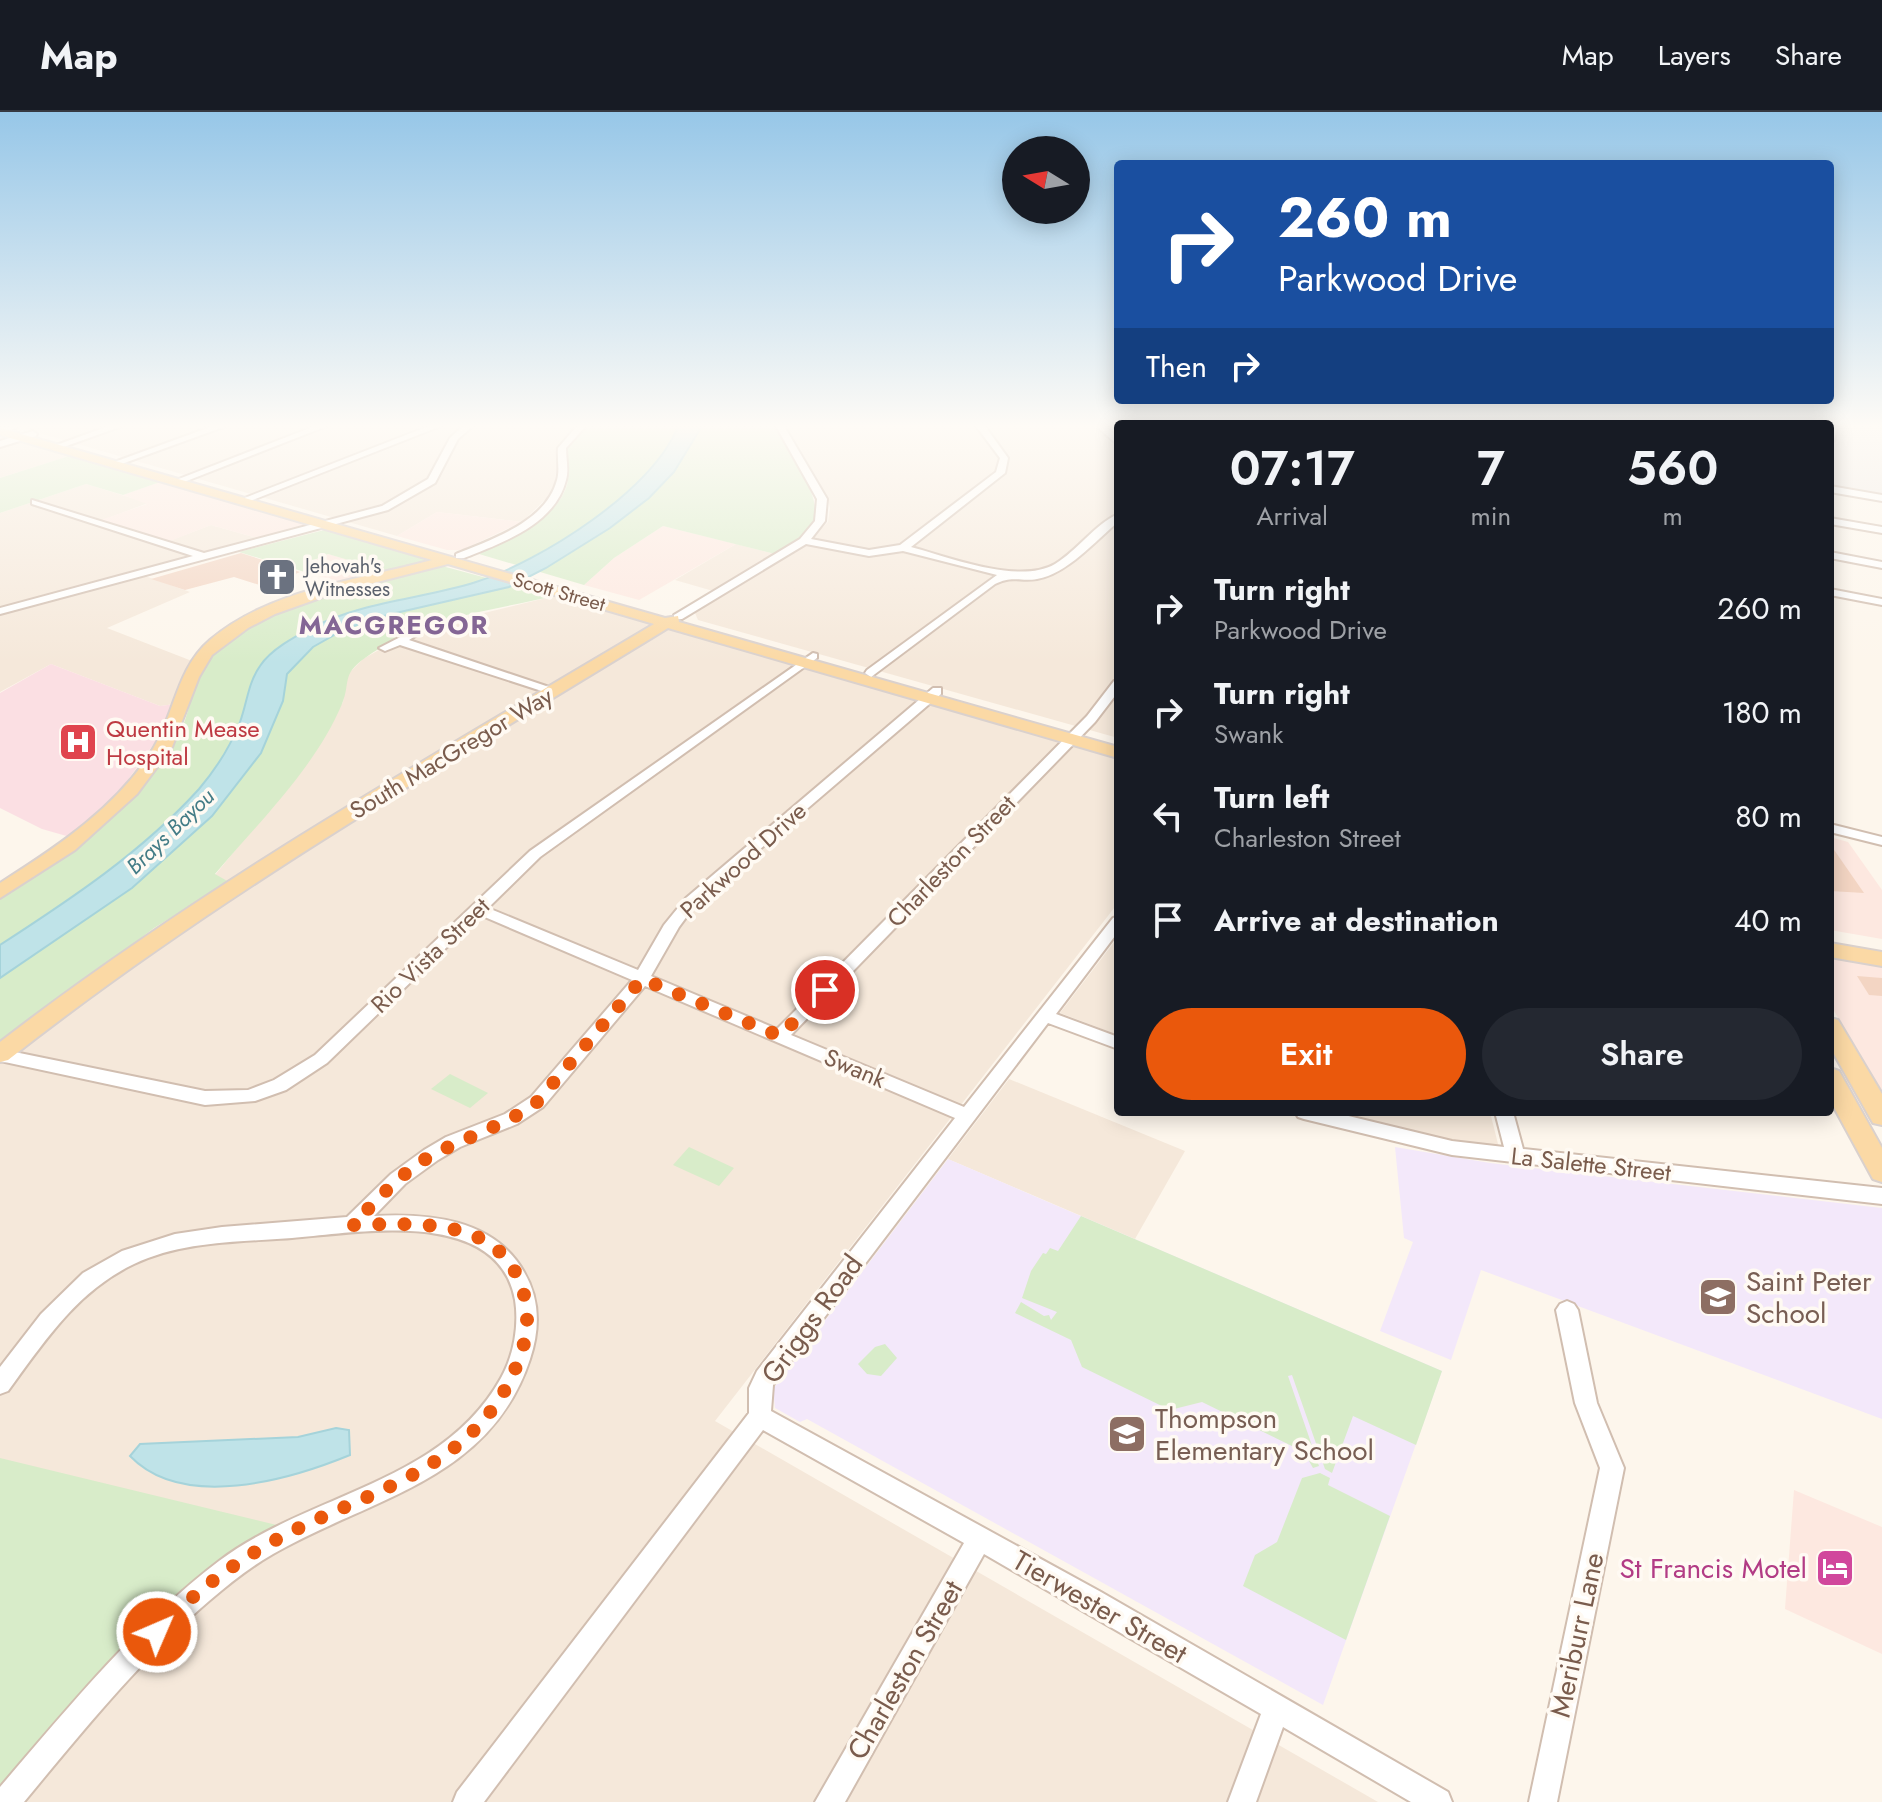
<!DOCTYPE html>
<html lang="en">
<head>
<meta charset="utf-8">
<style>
	body { margin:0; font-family:Jost,sans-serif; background:#242831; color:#f1f3f6; height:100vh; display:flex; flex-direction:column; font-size:30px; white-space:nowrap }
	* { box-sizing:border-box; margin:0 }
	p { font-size:26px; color:#9ea1a6 }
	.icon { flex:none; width:44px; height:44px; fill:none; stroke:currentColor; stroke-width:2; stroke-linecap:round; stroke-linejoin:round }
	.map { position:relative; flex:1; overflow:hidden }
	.sheet { position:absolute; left:1114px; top:308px; width:720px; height:696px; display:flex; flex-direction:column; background:#171b24; border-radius:8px; box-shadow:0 4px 20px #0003 }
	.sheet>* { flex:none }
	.top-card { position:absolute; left:1114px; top:48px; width:720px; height:244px; border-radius:8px; box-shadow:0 4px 20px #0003; background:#1a4fa0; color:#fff; overflow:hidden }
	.needle { width:52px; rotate:281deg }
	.buttons { position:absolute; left:1002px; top:24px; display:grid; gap:16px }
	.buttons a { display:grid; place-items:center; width:88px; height:88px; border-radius:50%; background:#171b24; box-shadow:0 4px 20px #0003; font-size:40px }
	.pin { position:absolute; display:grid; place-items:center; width:68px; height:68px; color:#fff; margin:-34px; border:4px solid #fff; border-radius:50%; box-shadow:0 2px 8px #0007 }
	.me { position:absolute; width:88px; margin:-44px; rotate:45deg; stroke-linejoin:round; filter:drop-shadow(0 0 6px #0008) }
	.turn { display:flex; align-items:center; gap:28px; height:168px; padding:0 32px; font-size:36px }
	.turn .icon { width:104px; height:104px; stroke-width:2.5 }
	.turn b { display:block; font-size:56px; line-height:68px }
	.then { display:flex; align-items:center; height:76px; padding:0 32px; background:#0003; gap:16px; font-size:30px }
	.eta { display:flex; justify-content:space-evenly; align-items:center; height:136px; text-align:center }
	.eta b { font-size:48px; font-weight:600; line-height:56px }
	.action { display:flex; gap:16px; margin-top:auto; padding:16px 32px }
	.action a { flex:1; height:92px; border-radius:48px; background:#ea580c; color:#fff; font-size:32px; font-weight:600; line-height:92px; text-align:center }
	.action a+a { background:#242831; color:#f1f3f6 }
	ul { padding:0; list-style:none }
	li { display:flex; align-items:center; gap:24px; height:104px; padding:0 32px }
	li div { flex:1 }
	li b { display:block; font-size:30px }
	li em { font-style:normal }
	header { display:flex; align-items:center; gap:48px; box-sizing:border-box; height:112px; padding:0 40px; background:#171b24; border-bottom:2px solid #363941 }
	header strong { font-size:38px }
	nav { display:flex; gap:44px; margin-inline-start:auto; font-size:28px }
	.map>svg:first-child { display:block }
	.residential { fill:#f5e8da }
	.commercial { fill:#fde8e0 }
	.industrial { fill:#efe9e4 }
	.education { fill:#f3e8fa }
	.medical { fill:#fbdfe3 }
	.green { fill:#d8ecc9 }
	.water { fill:#bfe3e8; stroke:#a5d3da; stroke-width:2 }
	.building { fill:#f3d5c3 }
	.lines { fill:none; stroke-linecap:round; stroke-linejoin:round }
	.minor-casing { stroke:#d1beb0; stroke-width:4 }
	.major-casing { stroke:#dad1cd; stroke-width:4 }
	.minor { fill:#fff; fill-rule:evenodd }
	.major { fill:#fbd9a5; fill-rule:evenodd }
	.route { stroke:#ea580c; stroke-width:14; stroke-dasharray:0 25.2 }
	.labels { text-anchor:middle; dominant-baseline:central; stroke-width:7; stroke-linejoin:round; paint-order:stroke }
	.far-worship-label { font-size:20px; fill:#5b616d; stroke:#fffaf3; text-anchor:start }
	.far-street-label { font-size:20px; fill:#7a5c4d; stroke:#fffaf3 }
	.far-water-label { font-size:22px; font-style:italic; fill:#437c86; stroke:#fffaf3 }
	.health-label { font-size:24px; fill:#be3a42; stroke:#fffaf3; text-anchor:start }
	.street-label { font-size:24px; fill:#7a5c4d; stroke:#fffaf3 }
	.far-district-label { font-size:26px; font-weight:bold; letter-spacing:2px; fill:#846695; stroke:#fffaf3 }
	.near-education-label { font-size:28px; fill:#785e54; stroke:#fffaf3; text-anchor:start }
	.near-street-label { font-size:28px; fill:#7a5c4d; stroke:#fffaf3 }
	.near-hotel-label { font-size:28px; fill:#b23c85; stroke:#fffaf3; text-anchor:end }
</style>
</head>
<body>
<header>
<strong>Map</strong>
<nav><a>Map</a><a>Layers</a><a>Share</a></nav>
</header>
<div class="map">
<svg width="1882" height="1690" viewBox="0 0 1882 1690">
	<rect width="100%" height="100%" fill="#fdf6ec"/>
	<g class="residential">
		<path d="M15,314H577L559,332L554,379L522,410L437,400L397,424Z"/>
		<path d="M786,314H1118V626L698,508L695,501L801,435L828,410L830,396L827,384Z"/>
		<path d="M0,322L72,343L0,366Z"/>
		<path d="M86,372L148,391L103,408L169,429L211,413L260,427L0,495V401Z"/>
		<path d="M736,432L775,442L713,479L675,468Z"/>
		<path d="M145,464L190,480L107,516L192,549L180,572L175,592L160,594L51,552L0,580V503Z"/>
		<path d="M554,484L1118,643V791L715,1309L1378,1690H0V935L154,816L228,770L215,763L308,649L343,590L346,564L363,547L414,518Z"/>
		<path d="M1118,825V923L1060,901Z"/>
		<path d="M1009,967L1185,1039L1135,1127L948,1047Z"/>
		<path d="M1331,1000H1490L1499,1036L1420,1023Z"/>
	</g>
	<g class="commercial">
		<path d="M163,369L309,412V414L260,427L211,413L170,429L101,408L147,392L123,383Z"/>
		<path d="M437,400L522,410L462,438H447L397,424Z"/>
		<path d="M663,414L736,432L639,488L584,473L614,446Z"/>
		<path d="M328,442L384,458L339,470L308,461L326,453L313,449Z"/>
		<path d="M1830,725L1848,730L1882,778V827L1830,818Z"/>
		<path d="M1830,841L1882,851V980L1830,892Z"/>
		<path d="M1794,1378L1882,1415V1542L1785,1497Z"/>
	</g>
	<path class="industrial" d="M1838,314H1882V383L1830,374V351Z"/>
	<g class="education">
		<path d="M1395,1035L1490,1051L1882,1096V1307L1481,1158L1451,1248L1380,1219L1413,1130L1404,1126Z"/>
		<path d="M948,1047L1442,1259L1323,1593L807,1307L800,1310L775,1296L773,1277Z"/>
	</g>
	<path class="medical" d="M51,552L160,594L175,592L168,612L120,679L70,725L42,717L0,696V581Z"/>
	<g class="green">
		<path d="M588,314H775C787,336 825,387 813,410C805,425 788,433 775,442L663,414L614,446L584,473L479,442C509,428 562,405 568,368C570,356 565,344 569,331Z"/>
		<path d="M72,343L163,369L123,383L86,372L0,401V366Z"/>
		<path d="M328,417L428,446V448L373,466L368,462L382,458L328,442L314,448L327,453L308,461L239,440Z"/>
		<path d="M442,454L554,484C490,499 419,506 365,546C341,563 351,570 342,592C315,656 259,710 215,762L229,770L154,816L0,935V786C50,756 88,716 130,675C143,661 161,648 173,632C194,603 189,565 215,538C264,487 375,472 442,454Z"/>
		<path d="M450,962L488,981L470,996L431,977Z"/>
		<path d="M689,1035L734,1056L719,1074L673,1053Z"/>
		<path d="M1081,1104L1442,1259L1416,1333L1353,1304L1332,1361L1325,1357L1292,1263L1288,1264L1319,1354L1313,1356L1304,1340L1202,1290L1170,1298L1082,1255L1071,1228L1015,1201L1021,1190L1044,1204L1049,1203L1051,1208L1057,1200L1022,1186L1031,1159L1043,1141L1046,1142L1050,1136L1058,1139Z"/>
		<path d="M885,1232L897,1246L881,1264L867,1262L858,1252L875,1235Z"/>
		<path d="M0,1346L285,1415L0,1683Z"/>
		<path d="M1320,1361L1330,1366L1328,1373L1390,1404L1346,1528L1243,1474L1255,1443L1277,1430L1302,1366Z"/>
	</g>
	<g class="water">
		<path d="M678,314H702L674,360L649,386L610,416L546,456L509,475L387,503L345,517L313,535L287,562L283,589L261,641L212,704L132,776L0,866V833C71,787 142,740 199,677C215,658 231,633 240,610C247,591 248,571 260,554C271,537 296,524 313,515C365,489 422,487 476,470C539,450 654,378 678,314Z"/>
		<path d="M336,1316L349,1318L350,1343C289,1368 183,1399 130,1344L140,1332L298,1325Z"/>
	</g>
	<g class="building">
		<path d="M241,441L300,460L266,475L234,465L185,478L151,467Z"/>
		<path d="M1830,732L1864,781L1830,779Z"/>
		<path d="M1857,864L1882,866V884L1869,883Z"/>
	</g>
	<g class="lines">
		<defs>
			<g id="minor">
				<path d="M17,314L16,316L0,321V315Z"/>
				<path d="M109,314H122L58,337L51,335Z"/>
				<path d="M213,314H226L116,354L109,352Z"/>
				<path d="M315,314H327L179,372L171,370Z"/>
				<path d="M429,314H441L245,391L237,389Z"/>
				<path d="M463,314H473L458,327L435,371L388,398L0,502V496L193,444L32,392V388L204,441L382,394L428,367L450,326Z"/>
				<path d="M577,314H586L566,336C566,347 569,358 566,368C555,413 501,431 464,446H456V442C492,427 546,410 557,368C560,358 557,347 558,336Z"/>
				<path d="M776,314H784L827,387L825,409L811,427L869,438L900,433L996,360L1000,346L976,314H985L1008,346L1005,361L911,435C949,445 1019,473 1055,452C1078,438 1094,413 1118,402V410C1095,429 1067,462 1037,467C1019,470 1013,463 995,472L871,565L865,561L867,558L997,463L903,439L869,444L806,432L682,507H674V503L800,427L815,409L817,387Z"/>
				<path d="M1096,314H1105L1118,326V333Z"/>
				<path d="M1830,314H1837L1834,329L1830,332Z"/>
				<path d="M33,319L37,322L36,324L0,335V329Z"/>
				<path d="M1830,374L1882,383V389L1830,380Z"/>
				<path d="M1830,406L1882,415V421L1830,412Z"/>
				<path d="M1830,440L1882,450V456L1830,446Z"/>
				<path d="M1830,477L1882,487V493L1830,483Z"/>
				<path d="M414,518L420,521L409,528L561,579L555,583L551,582L400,533L385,539L379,536Z"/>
				<path d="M813,541L817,542V546L540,745L488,796L638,858L664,813L686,786L933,576H941V582L696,792L679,815L651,864L777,917L1087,604L1114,569L1118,568V580L1095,610L791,923L964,995L1113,806L1118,804V820L1056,902L1118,925V937L1048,911L773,1273L771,1299L1101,1480L1448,1680L1452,1690H1411L1283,1615L1256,1690H1228L1261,1602L984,1442L845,1690H815L964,1431L763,1318L484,1690H453L457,1680L749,1301V1276L757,1259L955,1006L645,874L543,995L517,1012L460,1035L438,1048L405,1072L374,1104C429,1101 494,1107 524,1160C540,1187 540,1217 530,1247C490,1369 370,1386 273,1442C250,1455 229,1472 209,1489C140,1548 82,1620 24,1690H0V1675C68,1596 135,1513 219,1449C309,1381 442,1372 501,1266C514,1243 519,1213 515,1188C498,1094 357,1121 292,1126C239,1130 182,1129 134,1152C77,1179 44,1230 8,1279L0,1282V1255L41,1202L83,1161L122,1139L175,1122L222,1115L347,1105L391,1062L424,1038L446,1025L505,1002L531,985L632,868L480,803L327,951L286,978L255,989L205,993L0,949V937L205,979L248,978L274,968L315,943L530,739Z"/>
				<path d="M1830,712L1882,725V733L1830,720Z"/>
				<path d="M1295,1000H1332L1452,1029L1504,1035L1495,1000H1513L1523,1037L1882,1076V1092L1452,1043L1304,1007L1298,1005Z"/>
				<path d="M1567,1189L1574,1192L1578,1198L1597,1291L1624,1356L1557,1690H1529L1600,1356L1575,1291L1556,1198L1560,1192Z"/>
			</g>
			<g id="major">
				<path d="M0,316L665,506L678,504L679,510L1118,635V646L668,516C443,654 216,784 8,948L0,950V930C206,771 431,645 654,512L448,452L334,481L275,502L248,516L212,543L199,565L172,635L137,682L75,738L0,786V771C57,735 119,694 154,635C175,600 177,556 210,528C270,477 359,468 432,448L0,323Z"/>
				<path d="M1830,831L1882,840V854L1830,845Z"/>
				<path d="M1830,906L1838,908L1882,982V1013L1873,1011L1830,935Z"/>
				<path d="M1830,956L1839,959L1882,1036V1070L1873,1067L1830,988Z"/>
			</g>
		</defs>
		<use href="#minor" class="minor-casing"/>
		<use href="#major" class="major-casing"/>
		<use href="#minor" class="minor"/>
		<use href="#major" class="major"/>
	</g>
	<linearGradient id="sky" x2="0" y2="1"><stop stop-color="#97c7e8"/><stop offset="0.57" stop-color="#fefbf6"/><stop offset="1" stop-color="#fefbf6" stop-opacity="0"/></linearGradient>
	<rect width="1882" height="551" fill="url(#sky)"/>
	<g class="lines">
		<path class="route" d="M157,1520C195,1478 243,1444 293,1419C379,1376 476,1353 516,1255C528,1227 531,1201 521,1173C496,1103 412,1112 352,1113L398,1067L431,1043L511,1007L537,990L642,867L780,924L825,878"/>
	</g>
	<defs>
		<symbol id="church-square" viewBox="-11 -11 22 22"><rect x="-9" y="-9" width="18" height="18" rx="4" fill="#6b7280" stroke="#fffaf3"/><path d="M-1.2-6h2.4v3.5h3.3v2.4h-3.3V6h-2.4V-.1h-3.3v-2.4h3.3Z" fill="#fff"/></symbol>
		<symbol id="hospital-square" viewBox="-11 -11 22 22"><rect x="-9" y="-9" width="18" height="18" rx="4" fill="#e0444e" stroke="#fffaf3"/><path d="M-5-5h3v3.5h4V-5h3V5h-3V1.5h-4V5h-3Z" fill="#fff"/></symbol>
		<symbol id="school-square" viewBox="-11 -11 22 22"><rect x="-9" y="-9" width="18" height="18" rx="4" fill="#8d6e63" stroke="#fffaf3"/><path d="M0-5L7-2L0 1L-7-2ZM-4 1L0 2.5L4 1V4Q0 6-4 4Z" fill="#fff"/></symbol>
		<symbol id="hotel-square" viewBox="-11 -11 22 22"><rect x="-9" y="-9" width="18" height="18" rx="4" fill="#d1479c" stroke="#fffaf3"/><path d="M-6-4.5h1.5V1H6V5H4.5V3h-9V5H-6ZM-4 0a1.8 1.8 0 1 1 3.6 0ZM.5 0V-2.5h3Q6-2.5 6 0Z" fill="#fff"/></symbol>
	</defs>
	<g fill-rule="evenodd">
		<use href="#church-square" x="255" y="443" width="44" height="44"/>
		<use href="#hospital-square" x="56" y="608" width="44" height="44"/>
		<use href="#school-square" x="1696" y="1163" width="44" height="44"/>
		<use href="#school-square" x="1105" y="1300" width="44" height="44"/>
		<use href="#hotel-square" x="1813" y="1434" width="44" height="44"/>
	</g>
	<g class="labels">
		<g class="far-worship-label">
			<text x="305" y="454">Jehovah's<tspan x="305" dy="23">Witnesses</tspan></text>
		</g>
		<g class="far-street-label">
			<text transform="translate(559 480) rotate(16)">Scott Street</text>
		</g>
		<g class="far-water-label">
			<text transform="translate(170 719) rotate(-44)">Brays Bayou</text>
		</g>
		<g class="health-label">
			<text x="106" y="616">Quentin Mease<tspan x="106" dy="28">Hospital</tspan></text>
		</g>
		<g class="street-label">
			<text transform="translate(451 641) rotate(-31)">South MacGregor Way</text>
			<text transform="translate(743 748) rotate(-42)">Parkwood Drive</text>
			<text transform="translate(951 749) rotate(-46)">Charleston Street</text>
			<text transform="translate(430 843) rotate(-44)">Rio Vista Street</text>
			<text transform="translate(855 956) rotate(23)">Swank</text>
			<text transform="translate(1591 1052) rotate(6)">La Salette Street</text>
		</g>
		<g class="far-district-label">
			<text x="394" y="513">MACGREGOR</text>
		</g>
		<g class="near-education-label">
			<text x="1746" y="1169">Saint Peter<tspan x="1746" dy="32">School</tspan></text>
			<text x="1155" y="1306">Thompson<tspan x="1155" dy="32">Elementary School</tspan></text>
		</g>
		<g class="near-street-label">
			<text transform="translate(812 1207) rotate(-54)">Griggs Road</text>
			<text transform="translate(1100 1495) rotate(30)">Tierwester Street</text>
			<text transform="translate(1577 1523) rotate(-78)">Meriburr Lane</text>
			<text transform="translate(905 1558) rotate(-60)">Charleston Street</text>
		</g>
		<g class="near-hotel-label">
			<text x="1807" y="1456">St Francis Motel</text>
		</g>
	</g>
</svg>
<div class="buttons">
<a><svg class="needle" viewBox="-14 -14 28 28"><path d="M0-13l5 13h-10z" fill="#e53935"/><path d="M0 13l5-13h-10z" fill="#9ea1a6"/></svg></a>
</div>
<div class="pin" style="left:825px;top:878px;background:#d93025"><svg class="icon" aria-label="arrive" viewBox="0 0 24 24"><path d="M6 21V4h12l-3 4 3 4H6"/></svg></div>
<svg class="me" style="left:157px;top:1520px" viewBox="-20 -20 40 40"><circle r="17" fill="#ea580c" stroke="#fff" stroke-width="3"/><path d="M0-11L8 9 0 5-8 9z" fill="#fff"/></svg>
<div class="top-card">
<div class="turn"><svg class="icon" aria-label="right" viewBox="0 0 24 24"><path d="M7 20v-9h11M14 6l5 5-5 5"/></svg><div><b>260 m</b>Parkwood Drive</div></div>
<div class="then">Then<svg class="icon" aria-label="right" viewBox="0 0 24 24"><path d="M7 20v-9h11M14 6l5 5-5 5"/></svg></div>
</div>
<section class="sheet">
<div class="eta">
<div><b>07:17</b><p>Arrival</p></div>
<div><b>7</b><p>min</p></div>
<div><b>560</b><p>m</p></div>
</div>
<ul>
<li><svg class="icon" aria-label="right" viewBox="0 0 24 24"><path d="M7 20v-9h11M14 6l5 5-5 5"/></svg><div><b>Turn right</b><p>Parkwood Drive</p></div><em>260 m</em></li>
<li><svg class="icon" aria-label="right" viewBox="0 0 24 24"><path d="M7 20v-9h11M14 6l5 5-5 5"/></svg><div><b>Turn right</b><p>Swank</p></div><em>180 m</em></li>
<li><svg class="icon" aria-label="left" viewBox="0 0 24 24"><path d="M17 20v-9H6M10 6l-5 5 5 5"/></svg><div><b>Turn left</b><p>Charleston Street</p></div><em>80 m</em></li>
<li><svg class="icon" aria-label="arrive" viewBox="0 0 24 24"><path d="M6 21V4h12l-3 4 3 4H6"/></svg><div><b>Arrive at destination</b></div><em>40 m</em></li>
</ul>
<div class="action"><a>Exit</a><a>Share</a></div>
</section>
</div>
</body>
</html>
